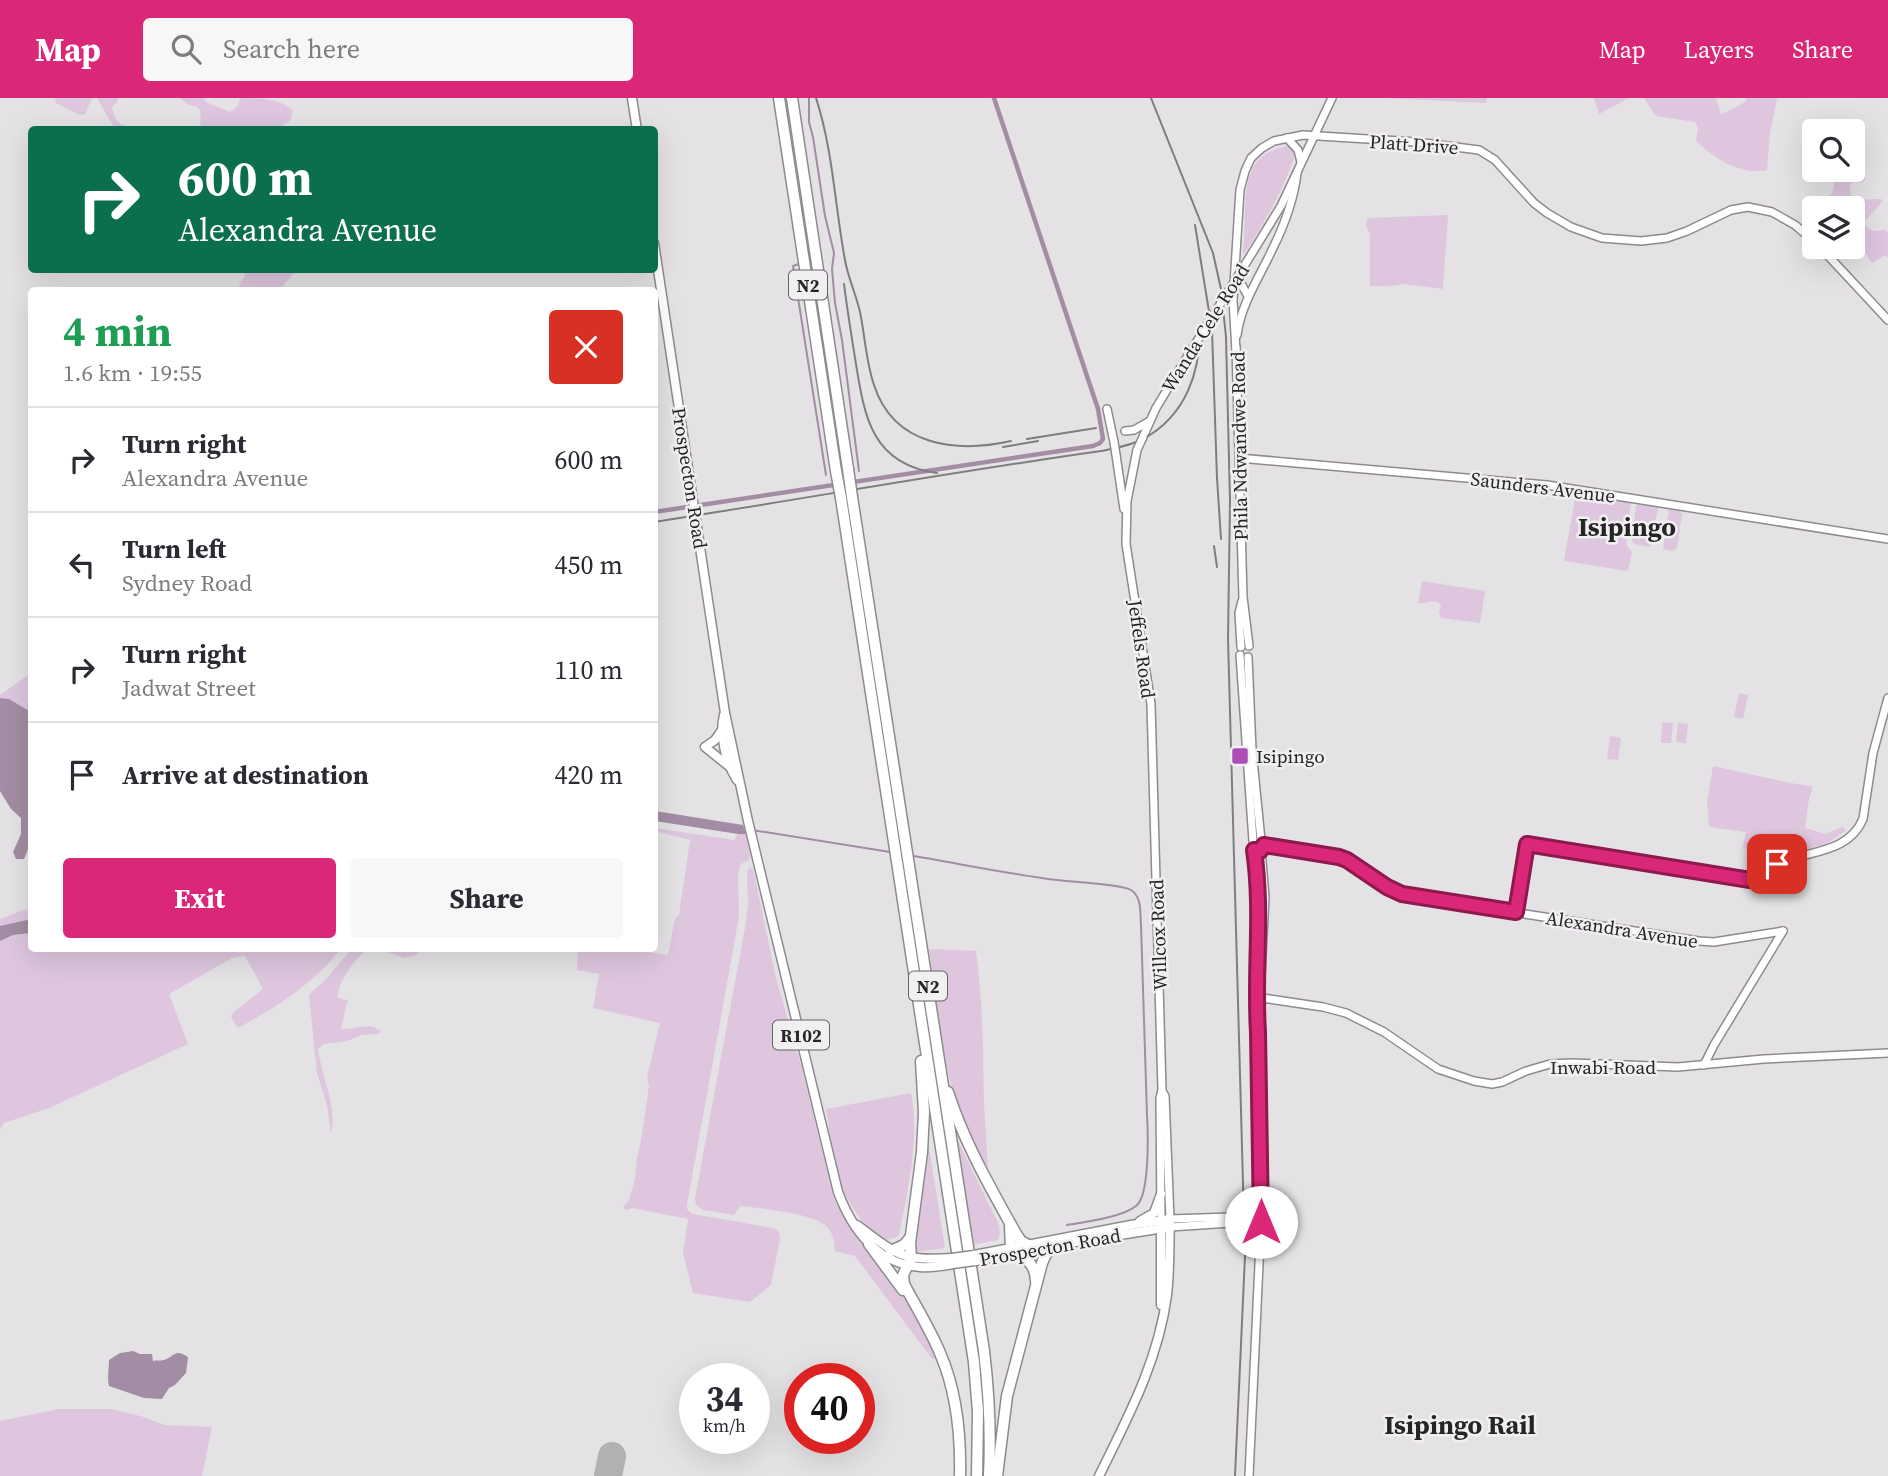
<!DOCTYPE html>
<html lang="en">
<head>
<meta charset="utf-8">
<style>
	body { margin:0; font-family:"Source Serif 4",serif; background:#f7f7f7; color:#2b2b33; height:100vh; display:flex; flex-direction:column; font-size:26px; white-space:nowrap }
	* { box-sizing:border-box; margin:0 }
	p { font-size:23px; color:#7c7c81 }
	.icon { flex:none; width:38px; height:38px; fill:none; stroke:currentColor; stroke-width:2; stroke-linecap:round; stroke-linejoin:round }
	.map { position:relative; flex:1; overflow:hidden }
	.side { position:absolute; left:28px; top:189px; width:630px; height:665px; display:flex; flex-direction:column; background:#fff; border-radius:7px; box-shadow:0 7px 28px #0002 }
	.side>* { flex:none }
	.guide { position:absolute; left:28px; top:28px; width:630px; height:147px; border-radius:7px; box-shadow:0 7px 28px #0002; background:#0b6e4f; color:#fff; overflow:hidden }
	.buttons { position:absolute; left:1802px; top:21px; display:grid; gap:14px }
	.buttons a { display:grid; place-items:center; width:63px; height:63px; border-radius:7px; background:#fff; box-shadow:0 7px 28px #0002; font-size:35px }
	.speed { position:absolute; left:679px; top:1265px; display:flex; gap:14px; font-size:35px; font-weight:700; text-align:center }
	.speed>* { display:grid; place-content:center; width:91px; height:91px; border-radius:50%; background:#fff; box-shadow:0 7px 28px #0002; line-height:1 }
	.speed small { font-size:18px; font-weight:400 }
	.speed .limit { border:10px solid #d22; background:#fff; color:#111 }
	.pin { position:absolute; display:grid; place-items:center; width:60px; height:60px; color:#fff; margin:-30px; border-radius:14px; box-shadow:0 4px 10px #0006 }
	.me { position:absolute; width:77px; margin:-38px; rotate:0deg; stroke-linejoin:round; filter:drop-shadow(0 0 5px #0008) }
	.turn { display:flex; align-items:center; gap:24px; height:147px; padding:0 35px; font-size:32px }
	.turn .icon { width:91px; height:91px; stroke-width:2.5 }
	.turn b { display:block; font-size:49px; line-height:60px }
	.round { display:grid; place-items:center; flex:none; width:74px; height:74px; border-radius:7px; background:#f7f7f7 }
	.summary { display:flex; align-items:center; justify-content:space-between; height:119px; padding:0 35px }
	h1 { font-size:42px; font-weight:700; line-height:52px; color:#1e9e55 }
	.button { display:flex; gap:14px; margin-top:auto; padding:14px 35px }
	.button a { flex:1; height:80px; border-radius:7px; background:#db2777; color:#fff; font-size:28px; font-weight:700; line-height:80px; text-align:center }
	.button a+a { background:#f7f7f7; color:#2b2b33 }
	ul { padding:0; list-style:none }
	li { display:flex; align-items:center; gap:21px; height:105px; padding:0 35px; border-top:2px solid #e1e1e2 }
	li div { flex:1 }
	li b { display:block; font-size:26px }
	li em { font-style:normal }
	header { display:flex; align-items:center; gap:42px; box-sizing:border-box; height:98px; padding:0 35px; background:#db2777; color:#fff }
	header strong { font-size:33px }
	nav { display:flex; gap:38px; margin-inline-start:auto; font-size:24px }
	.search { width:490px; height:63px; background:#f7f7f7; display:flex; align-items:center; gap:18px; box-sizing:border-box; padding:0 24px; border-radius:7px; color:#7c7c81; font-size:26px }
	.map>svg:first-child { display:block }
	.green { fill:#ddc6de }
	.water { fill:#a38da4 }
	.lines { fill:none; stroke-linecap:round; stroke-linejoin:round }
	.stream { stroke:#a38da4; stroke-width:2 }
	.canal { stroke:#a38da4; stroke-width:4.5 }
	.runway { stroke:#b2b0b2; stroke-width:28 }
	.secondary-casing { stroke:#8e8a8e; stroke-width:10 }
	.primary-casing { stroke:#8e8a8e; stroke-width:11 }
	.highway-casing { stroke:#8e8a8e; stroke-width:13 }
	.secondary { stroke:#fff; stroke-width:7 }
	.primary { stroke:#fff; stroke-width:8 }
	.highway { stroke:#fff; stroke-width:10 }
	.rail { stroke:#7f7d7f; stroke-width:2 }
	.secondary-bridge-casing { stroke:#8e8a8e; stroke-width:10; stroke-linecap:butt }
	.primary-bridge-casing { stroke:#8e8a8e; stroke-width:11; stroke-linecap:butt }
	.highway-bridge-casing { stroke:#8e8a8e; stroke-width:13; stroke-linecap:butt }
	.secondary-bridge { stroke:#fff; stroke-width:7 }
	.primary-bridge { stroke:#fff; stroke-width:8 }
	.highway-bridge { stroke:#fff; stroke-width:10 }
	.route-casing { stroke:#8e194d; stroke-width:18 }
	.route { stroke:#db2777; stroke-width:12 }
	.poi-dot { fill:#ad4db5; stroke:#f2eff3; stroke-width:2.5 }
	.labels { text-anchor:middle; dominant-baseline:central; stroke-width:5; stroke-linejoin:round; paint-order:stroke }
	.shield { fill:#f2eff3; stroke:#636264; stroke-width:2 }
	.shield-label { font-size:18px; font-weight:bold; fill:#262526 }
	.street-label { font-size:19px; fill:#262526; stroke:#f2eff3 }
	.poi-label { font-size:19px; fill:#262526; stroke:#f2eff3; text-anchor:start }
	.district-label { font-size:26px; font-weight:bold; fill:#262526; stroke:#f2eff3 }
</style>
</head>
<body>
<header>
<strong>Map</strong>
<div class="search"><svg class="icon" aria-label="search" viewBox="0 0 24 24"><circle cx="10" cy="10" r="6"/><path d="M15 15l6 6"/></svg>Search here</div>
<nav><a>Map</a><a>Layers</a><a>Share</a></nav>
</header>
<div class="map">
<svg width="1888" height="1378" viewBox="0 0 1888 1378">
	<rect width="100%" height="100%" fill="#e5e2e5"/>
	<g class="green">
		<path d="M55,0H94L91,2L85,16L80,17L56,5Z"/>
		<path d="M97,0H118V3L112,9C116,35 132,26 151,31H115Z"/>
		<path d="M180,0H203L206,4L230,14L238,8L240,0C257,0 282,0 293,13L290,23L283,27L282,31H211L200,27C203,0 193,14 180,0Z"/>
		<path d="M1385,0H1487L1486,5Z"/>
		<path d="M1594,0H1629L1599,16Z"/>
		<path d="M1644,0H1716L1721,17L1745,4L1747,0H1777L1770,35L1767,72C1741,78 1714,60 1696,43L1698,29L1695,24L1656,18Z"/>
		<path d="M1288,48L1292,49L1295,56C1284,92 1265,123 1245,155H1243C1244,140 1245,125 1245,110C1247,76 1251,55 1288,48Z"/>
		<path d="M1813,65H1815V72C1832,72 1855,67 1866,81L1862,85L1855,84L1850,87L1851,102L1881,101L1883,103L1865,123L1864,126C1870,134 1876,134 1885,132L1888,135V159L1884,158L1872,165L1853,137V110H1823C1828,100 1838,90 1833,77L1812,71Z"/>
		<path d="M1448,117L1443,191L1404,186L1390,188H1370V135L1366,129L1367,120Z"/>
		<path d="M246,172H296L280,192H237L245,177Z"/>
		<path d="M1576,395L1631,404L1626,442L1627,448L1632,454L1628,473L1564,463Z"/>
		<path d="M1639,405L1658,408L1653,442L1650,449L1635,446L1632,443L1636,408Z"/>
		<path d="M1669,410L1678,411L1682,416L1677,450L1673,453L1663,451Z"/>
		<path d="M1422,483L1485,493L1480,525L1441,520L1439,515L1441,508L1438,504C1431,502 1426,506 1418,505Z"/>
		<path d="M31,575V614L9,601L0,600V597Z"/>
		<path d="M1739,595L1748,597L1743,621L1734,619Z"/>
		<path d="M1662,624L1673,625L1671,645H1661Z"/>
		<path d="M1678,625L1688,626L1686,645L1676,644Z"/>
		<path d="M1610,638L1621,640L1618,662L1607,661Z"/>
		<path d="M1713,668L1790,685L1812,688V693L1809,700L1805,730L1826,736L1842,729L1845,731V733L1828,745L1768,763L1743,749L1746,734L1709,729L1707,703Z"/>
		<path d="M655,730L734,742L738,736H746L751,756L749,762L741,766L738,774L739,816L737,830L687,1107V1111L693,1116L773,1130L779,1134L780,1141L771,1187L750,1204L693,1195L683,1155L688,1121L632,1110L626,1112L623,1109L629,1102L635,1082L637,1059L641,1043L649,988L647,979L660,925L593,910L599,876L577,872L578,850L629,851L668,857L675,820L679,817L690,742L655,733Z"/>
		<path d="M749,770L753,771L754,775L776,880L802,971L834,1101C848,1132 877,1161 897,1189C913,1211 926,1235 937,1260L932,1261L855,1158L835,1153C834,1143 834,1136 826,1128C813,1115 759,1110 740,1108L734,1117L703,1112L696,1107L695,1100L745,830L748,806L747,774Z"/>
		<path d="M31,811V821L0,828V821C11,818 19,812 31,811Z"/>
		<path d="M31,835L32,850L341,851C311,887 279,908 238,930L231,919L234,914L263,891L245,858L232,860L169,896L188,946L49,1010L4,1025L0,1031V843L13,837Z"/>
		<path d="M352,850L367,851C356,860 336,886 338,900L347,902L348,904L346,908L341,931C355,932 368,923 381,933L378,936L362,937L347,943L324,946L318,951C321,977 338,1010 331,1036L327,1007L317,975L309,897L329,878Z"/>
		<path d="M379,851H417L418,854L416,857L404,860Z"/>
		<path d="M929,851L976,853C983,904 983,955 984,1006C985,1028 987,1050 988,1072C983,1063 976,1054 971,1044C943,984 938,916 929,851Z"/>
		<path d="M911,995C920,1041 908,1091 899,1137C895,1140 890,1143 884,1141C869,1138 849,1105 843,1092C833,1070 830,1035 826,1011Z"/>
		<path d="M925,1024L945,1150L916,1154L911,1146C922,1105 923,1065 925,1024Z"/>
		<path d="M954,1035L999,1127L1000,1136L998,1142L973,1147Z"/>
		<path d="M59,1311H111L144,1319L164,1327L212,1329L202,1378H0V1323Z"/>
	</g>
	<g class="water">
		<path d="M0,600L9,601L31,614V744L24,761H16L13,754L21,736V720L11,711L0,693Z"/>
		<path d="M655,713L743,727L746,736H738L655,723Z"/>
		<path d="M31,821V835L13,837L0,843V828Z"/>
		<path d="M133,1253L140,1256H152L153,1263C156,1262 160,1263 164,1262C175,1258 175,1250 188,1259L186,1275L175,1287L169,1290L162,1301L144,1300L109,1288C107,1280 109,1270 109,1262L120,1255Z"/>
	</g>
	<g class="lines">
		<g class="stream">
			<path d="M809,0V24L813,39L825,118L834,155L832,171L835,205L842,242L859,373"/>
			<path d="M799,166L793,168L826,377"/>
			<path d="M752,732L890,754"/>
			<path d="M914,758C961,766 1009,776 1057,782C1072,784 1121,786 1131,792C1142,799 1140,815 1141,827L1147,1017C1148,1034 1150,1098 1136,1108C1123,1119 1085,1124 1067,1127"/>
		</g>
		<path class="canal" d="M654,414L1093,348L1100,345L1103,341L1098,311L994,0"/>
		<path class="runway" d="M608,1378L612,1358"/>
		<defs>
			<g id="secondary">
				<path d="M1287,40L1298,52L1301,64"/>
				<path d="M1820,149L1888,222"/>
				<path d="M1246,165L1281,108L1332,0"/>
				<path d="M1236,177L1248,198"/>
				<path d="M1237,237C1241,206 1259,180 1272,152C1284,128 1294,101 1297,75"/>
				<path d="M1236,249L1243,499L1249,548"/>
				<path d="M1236,253L1233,202L1240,92L1245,73L1251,60L1262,50L1274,43L1303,37L1416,44L1479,52L1495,62L1534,105L1547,115L1571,129L1602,140L1641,143L1667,140L1687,133L1731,112L1748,109L1772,114L1795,127L1815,144"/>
				<path d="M1107,311L1114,344"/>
				<path d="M1125,333L1134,332L1148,324"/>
				<path d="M1143,339L1156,310L1184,264"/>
				<path d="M1137,352L1127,403L1126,446L1151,606L1162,992L1160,1000L1161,1123"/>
				<path d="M1116,357L1124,411"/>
				<path d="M1239,360L1547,387L1888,441"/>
				<path d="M1241,549L1239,515L1242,503"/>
				<path d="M1240,557L1253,743"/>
				<path d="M1248,559L1252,652L1261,742"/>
				<path d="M1264,747L1339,759C1352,764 1362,773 1373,781C1387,789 1400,795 1415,799L1699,843L1714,844L1783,833"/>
				<path d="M1254,752L1259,806L1256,902"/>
				<path d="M1516,814L1527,745L1750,782C1760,778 1768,770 1778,766C1808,752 1848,756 1863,721L1873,655L1888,600"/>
				<path d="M1256,899L1323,909L1346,915L1384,934L1438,971L1474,983L1492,986L1502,984L1526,973L1550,966L1572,965L1678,969L1764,961L1888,955"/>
				<path d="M1704,967L1714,947L1783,833"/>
				<path d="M1162,993L1165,998L1170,1121L1231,1119"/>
				<path d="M1170,1129L1231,1125"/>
				<path d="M1249,1378L1261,1124L1258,935L1265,799L1261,752"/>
			</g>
			<g id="primary">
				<path d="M632,0L637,32"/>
				<path d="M654,145L725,615L748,723L838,1094C852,1131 877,1166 920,1169C931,1170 942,1168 953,1166"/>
				<path d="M724,617C719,637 726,665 737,682"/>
				<path d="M722,632L715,642L705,649L730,669"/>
				<path d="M1140,1123L1154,1115L1161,1096"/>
				<path d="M1161,1125V1207"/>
				<path d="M857,1127C896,1156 902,1164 952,1160"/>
				<path d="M974,1157L1131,1127L1170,1121C1169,1146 1170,1172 1167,1197C1158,1264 1128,1319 1099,1378"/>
				<path d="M975,1163L1063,1146L1170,1129"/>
			</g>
			<g id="highway">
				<path d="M779,0L836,373"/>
				<path d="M792,0L848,371"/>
				<path d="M852,399L984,1253C989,1295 991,1336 989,1378"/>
				<path d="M841,400L974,1264L978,1314L977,1378"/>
				<path d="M921,963L924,1014L922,1054L910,1145L911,1160L903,1177L904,1186C916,1209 930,1231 940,1255C957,1294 961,1335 960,1378"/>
				<path d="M948,994C964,1044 990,1089 1015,1134L1021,1143L1028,1147"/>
				<path d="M1010,1129L1011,1151L1015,1156C1028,1159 1036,1170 1036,1183"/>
				<path d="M869,1146L903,1192"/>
				<path d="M891,1153L904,1147L910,1140"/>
				<path d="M997,1378L1007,1298L1042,1165L1046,1156L1055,1147"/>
			</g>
		</defs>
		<use href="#secondary" class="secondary-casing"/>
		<use href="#primary" class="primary-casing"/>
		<use href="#highway" class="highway-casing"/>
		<use href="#secondary" class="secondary"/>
		<use href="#primary" class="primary"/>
		<use href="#highway" class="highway"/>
		<g class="rail">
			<path d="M816,0C833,52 835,109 845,162C848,180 856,196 860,214C865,238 866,264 874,287C894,349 957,355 1011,343"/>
			<path d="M1151,0L1213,155L1221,191L1226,239L1230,403L1228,541L1245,1158L1235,1378"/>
			<path d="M1195,127L1212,232L1217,380L1221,441"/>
			<path d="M844,186C847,210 851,235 855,260C864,316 870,366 937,375"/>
			<path d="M1027,341L1096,330"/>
			<path d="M1003,349L1038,343"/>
			<path d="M654,424C803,401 952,374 1101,353C1115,350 1130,348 1143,341C1186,318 1202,272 1199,226"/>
			<path d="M1214,448L1217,469"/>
		</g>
		<defs>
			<g id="secondary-bridge">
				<path d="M1184,264L1246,165"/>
				<path d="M1114,344L1116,357"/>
				<path d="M1137,352L1143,339"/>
				<path d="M1231,1119L1249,1118"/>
				<path d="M1231,1125H1250"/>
			</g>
			<g id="primary-bridge">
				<path d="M952,1160L974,1157"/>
				<path d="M953,1166L975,1163"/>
			</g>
			<g id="highway-bridge">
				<path d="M848,371L852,399"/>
				<path d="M836,373L841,400"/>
			</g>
		</defs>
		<use href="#secondary-bridge" class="secondary-bridge-casing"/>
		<use href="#primary-bridge" class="primary-bridge-casing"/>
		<use href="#highway-bridge" class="highway-bridge-casing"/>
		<use href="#secondary-bridge" class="secondary-bridge"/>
		<use href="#primary-bridge" class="primary-bridge"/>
		<use href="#highway-bridge" class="highway-bridge"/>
	</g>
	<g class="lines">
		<defs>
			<path id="route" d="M1261,1124L1258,934C1254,874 1263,813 1254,752L1260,753L1264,747L1339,759L1347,762L1387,789L1402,796L1516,814L1527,746L1750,782L1777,766"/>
		</defs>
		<use href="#route" class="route-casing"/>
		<use href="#route" class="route"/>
	</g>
	<rect class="poi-dot" x="1231" y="649" width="18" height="18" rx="3.5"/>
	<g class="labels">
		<g class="shield">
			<rect x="789" y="172.5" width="38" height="29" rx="5"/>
			<rect x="909" y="873.5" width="38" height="29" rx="5"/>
			<rect x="773" y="922.5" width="56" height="29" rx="5"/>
		</g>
		<g class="shield-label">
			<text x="808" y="187">N2</text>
			<text x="928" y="888">N2</text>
			<text x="801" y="937">R102</text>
		</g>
		<g class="street-label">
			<text transform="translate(1414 46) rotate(4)">Platt Drive</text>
			<text transform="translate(1205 230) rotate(-58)">Wanda Cele Road</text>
			<text transform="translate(1239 348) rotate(-91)">Phila Ndwandwe Road</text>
			<text transform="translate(690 380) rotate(81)">Prospecton Road</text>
			<text transform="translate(1543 389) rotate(7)">Saunders Avenue</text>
			<text transform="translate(1142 551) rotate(82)">Jeffels Road</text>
			<text transform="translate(1622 831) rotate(9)">Alexandra Avenue</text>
			<text transform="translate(1158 837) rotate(-92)">Willcox Road</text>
			<text x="1603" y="969">Inwabi Road</text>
			<text transform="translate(1050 1149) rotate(-10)">Prospecton Road</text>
		</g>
		<g class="poi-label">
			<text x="1256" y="658">Isipingo</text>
		</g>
		<g class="district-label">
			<text x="1627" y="429">Isipingo</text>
			<text x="1460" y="1327">Isipingo Rail</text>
		</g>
	</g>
</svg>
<div class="buttons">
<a><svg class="icon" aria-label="search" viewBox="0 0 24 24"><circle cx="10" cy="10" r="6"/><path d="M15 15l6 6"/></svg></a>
<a><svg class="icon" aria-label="layers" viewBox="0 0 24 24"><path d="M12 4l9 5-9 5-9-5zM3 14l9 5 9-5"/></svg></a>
</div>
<div class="speed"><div>34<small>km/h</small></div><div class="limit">40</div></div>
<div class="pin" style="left:1777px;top:766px;background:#d93025"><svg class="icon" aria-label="arrive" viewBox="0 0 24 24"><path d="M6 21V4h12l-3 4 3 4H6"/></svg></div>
<svg class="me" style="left:1261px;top:1124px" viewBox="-20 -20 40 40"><circle r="19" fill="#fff"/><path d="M0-13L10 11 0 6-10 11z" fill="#db2777"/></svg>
<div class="guide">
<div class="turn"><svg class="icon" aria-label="right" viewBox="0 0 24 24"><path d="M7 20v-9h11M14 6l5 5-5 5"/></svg><div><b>600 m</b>Alexandra Avenue</div></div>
</div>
<section class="side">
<div class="summary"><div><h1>4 min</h1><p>1.6 km · 19:55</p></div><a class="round" style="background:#d93025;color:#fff"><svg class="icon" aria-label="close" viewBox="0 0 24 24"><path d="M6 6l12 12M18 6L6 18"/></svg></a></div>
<ul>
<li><svg class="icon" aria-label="right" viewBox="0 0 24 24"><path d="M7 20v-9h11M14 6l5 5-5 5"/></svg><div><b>Turn right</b><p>Alexandra Avenue</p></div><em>600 m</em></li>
<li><svg class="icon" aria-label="left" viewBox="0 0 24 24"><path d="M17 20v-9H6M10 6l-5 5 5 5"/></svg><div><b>Turn left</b><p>Sydney Road</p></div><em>450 m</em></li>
<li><svg class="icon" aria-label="right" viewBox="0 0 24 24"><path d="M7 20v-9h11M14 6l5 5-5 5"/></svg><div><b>Turn right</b><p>Jadwat Street</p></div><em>110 m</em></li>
<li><svg class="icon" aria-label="arrive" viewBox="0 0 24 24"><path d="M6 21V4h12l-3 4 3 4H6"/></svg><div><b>Arrive at destination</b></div><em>420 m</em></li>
</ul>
<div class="button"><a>Exit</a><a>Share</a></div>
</section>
</div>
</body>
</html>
